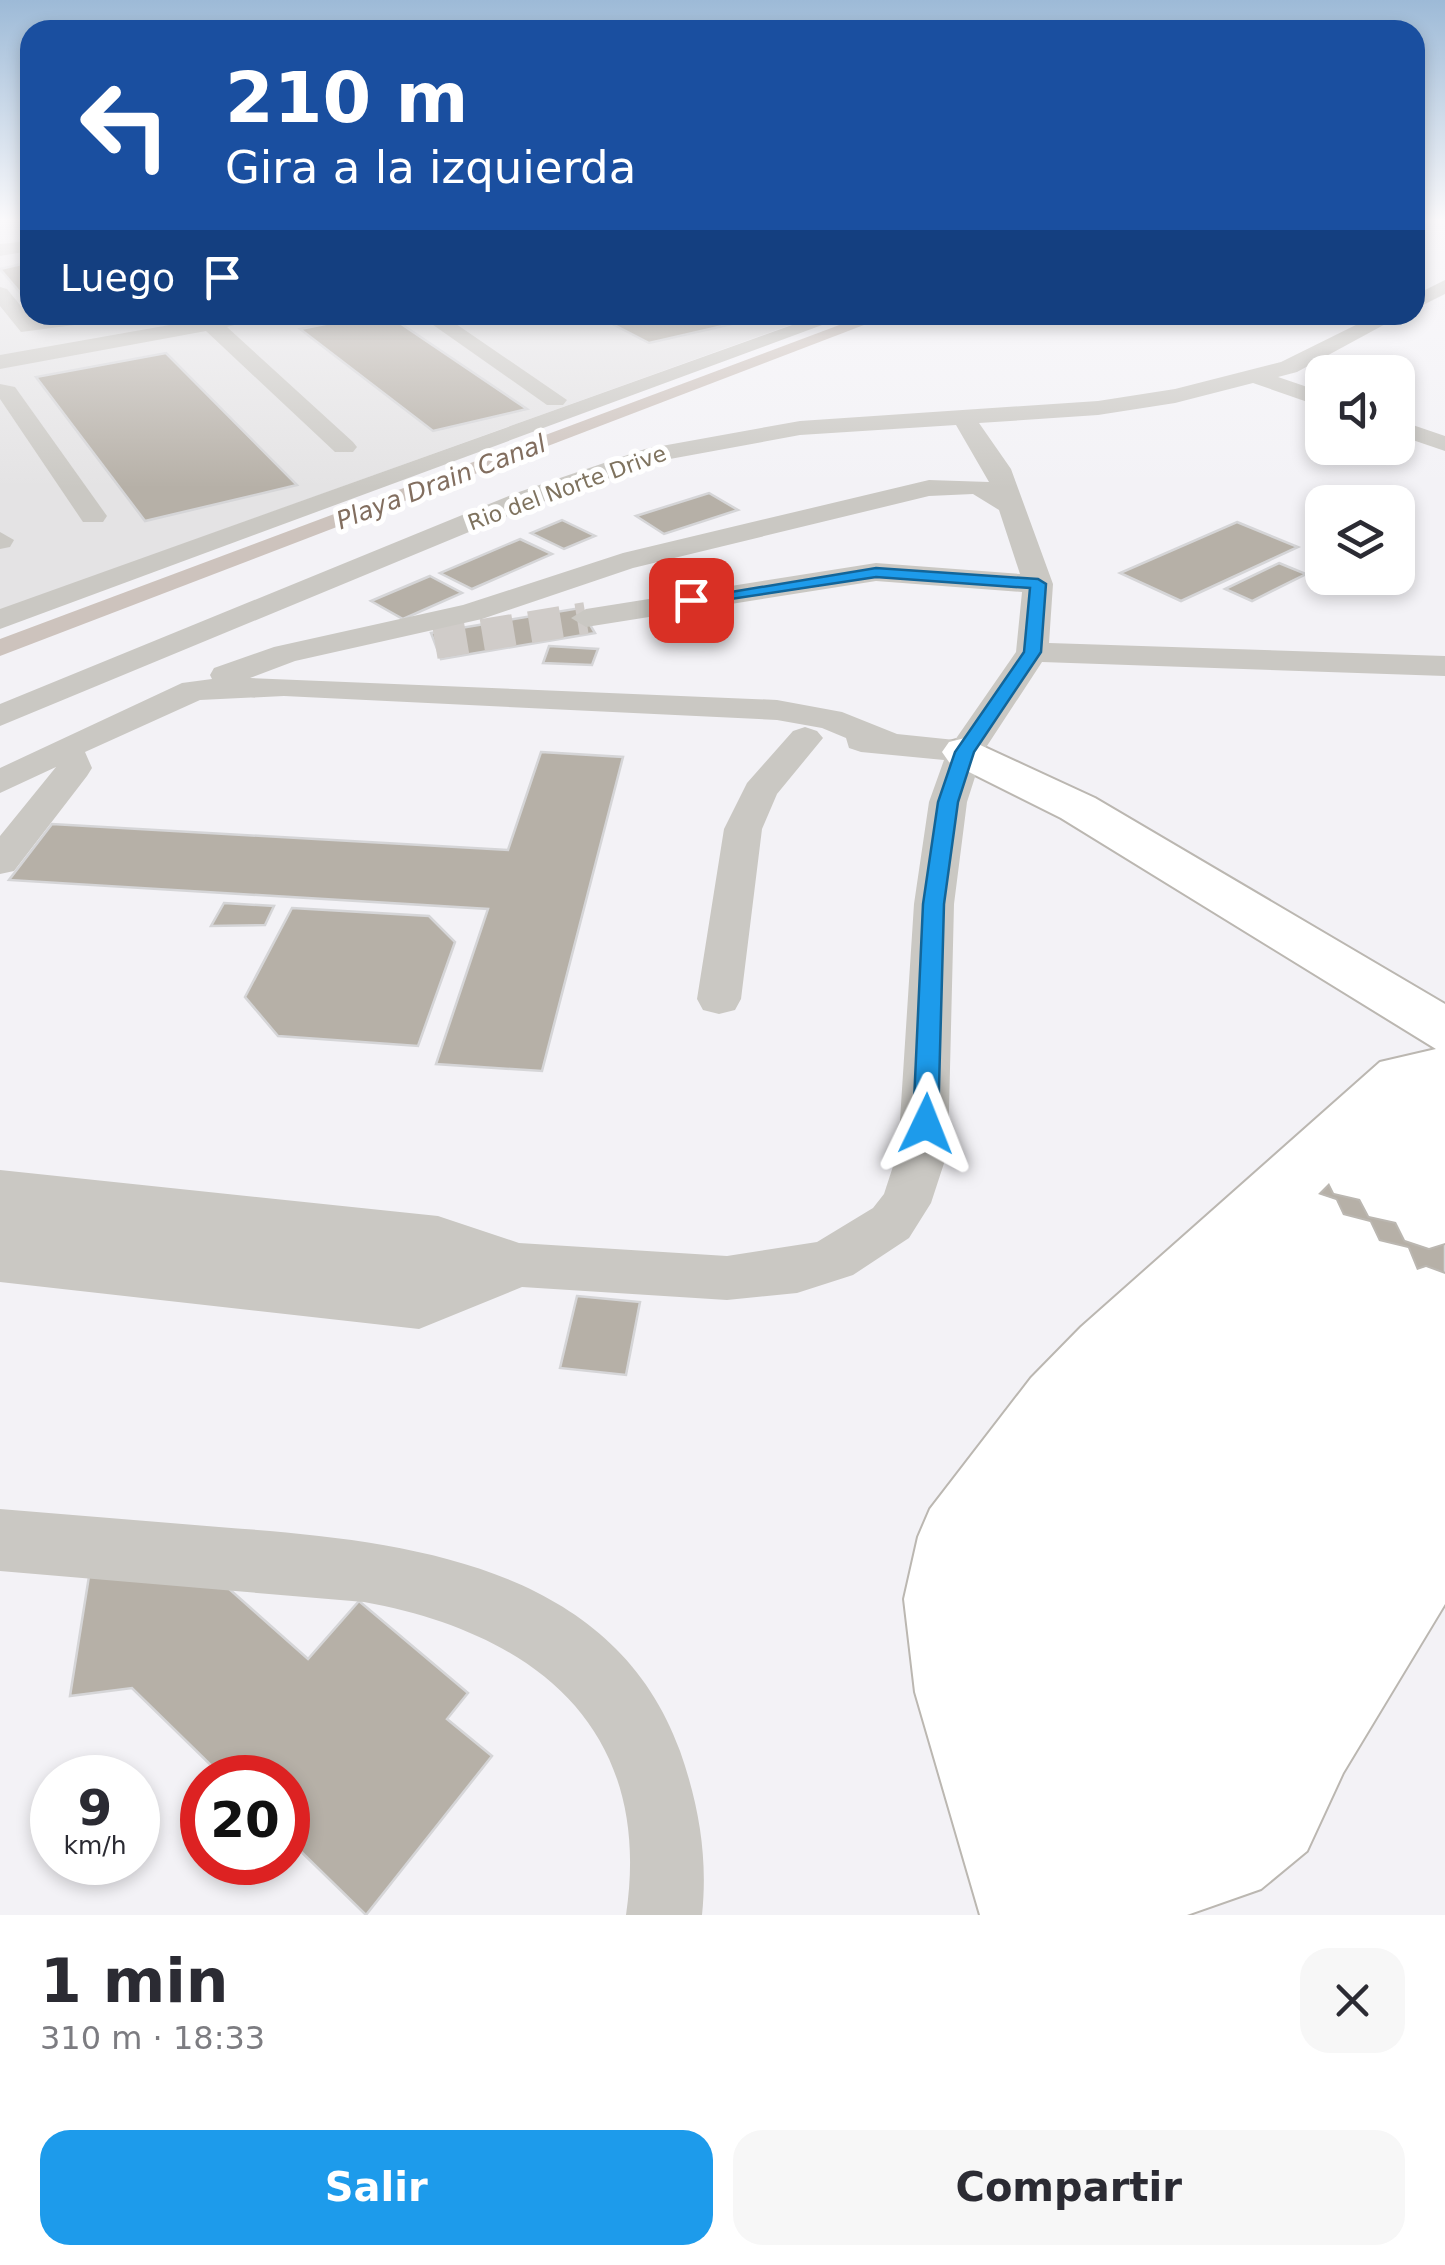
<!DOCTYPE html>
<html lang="es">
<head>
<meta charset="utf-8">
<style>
	body { margin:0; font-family:"DejaVu Sans",sans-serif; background:#f7f7f7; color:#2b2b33; height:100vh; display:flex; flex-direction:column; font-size:38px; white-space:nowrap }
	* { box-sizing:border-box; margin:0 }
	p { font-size:32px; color:#7c7c81 }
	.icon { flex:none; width:55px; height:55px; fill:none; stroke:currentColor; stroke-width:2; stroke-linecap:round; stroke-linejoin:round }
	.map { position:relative; height:1915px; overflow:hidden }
	.drawer { display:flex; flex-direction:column; background:#fff; flex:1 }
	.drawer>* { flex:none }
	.guide { position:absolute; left:20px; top:20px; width:1405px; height:305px; border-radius:30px; box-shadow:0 5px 15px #0003; background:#1a4fa0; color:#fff; overflow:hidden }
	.buttons { position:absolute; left:1305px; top:355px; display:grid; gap:20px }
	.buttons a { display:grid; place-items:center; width:110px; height:110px; border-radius:20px; background:#fff; box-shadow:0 5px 15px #0003; font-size:50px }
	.speed { position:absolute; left:30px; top:1755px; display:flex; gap:20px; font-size:50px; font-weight:700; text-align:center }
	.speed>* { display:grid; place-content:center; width:130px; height:130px; border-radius:50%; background:#fff; box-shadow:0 5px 15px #0003; line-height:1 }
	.speed small { font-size:25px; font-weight:400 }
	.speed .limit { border:15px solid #d22; background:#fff; color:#111 }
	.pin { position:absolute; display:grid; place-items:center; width:85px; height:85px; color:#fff; margin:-42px; border-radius:20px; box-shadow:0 5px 15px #0006 }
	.me { position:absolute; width:110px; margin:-55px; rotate:2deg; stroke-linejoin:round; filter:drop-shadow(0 0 8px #0008) }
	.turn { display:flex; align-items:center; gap:35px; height:210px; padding:0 40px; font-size:45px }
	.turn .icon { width:130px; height:130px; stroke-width:2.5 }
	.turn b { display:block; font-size:70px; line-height:85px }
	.then { display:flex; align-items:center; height:95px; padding:0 40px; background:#0003; gap:20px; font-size:38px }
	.round { display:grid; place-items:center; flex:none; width:105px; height:105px; border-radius:30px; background:#f7f7f7 }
	.head { display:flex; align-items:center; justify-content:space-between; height:170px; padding:0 40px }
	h1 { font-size:60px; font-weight:800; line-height:75px }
	.button { display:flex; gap:20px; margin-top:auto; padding:20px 40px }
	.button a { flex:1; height:115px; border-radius:30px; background:#1d9beb; color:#fff; font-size:40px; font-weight:800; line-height:115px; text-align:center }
	.button a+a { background:#f7f7f7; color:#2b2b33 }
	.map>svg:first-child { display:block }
	.built { fill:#e4e3e4 }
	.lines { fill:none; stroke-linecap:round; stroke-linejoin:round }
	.canal { fill:#cdc3bd; fill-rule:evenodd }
	.building { fill:#b6b0a7; stroke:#d5d5d7; stroke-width:2.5 }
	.minor-tunnel { stroke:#d0ccc9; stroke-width:32; stroke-dasharray:32 16; stroke-linecap:butt }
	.major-casing { stroke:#bbb7b1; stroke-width:4 }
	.minor { fill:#cac8c3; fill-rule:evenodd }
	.major { fill:#fff; fill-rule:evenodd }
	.route { fill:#1d9beb; stroke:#136599; stroke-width:2.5 }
	.labels { text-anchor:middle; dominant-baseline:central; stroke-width:10; stroke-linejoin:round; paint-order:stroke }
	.far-street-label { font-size:22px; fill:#7f735f; stroke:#fff }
	.far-water-label { font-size:25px; font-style:italic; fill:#826e5f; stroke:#fff }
</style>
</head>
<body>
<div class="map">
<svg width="1445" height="1915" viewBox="0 0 1445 1915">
	<rect width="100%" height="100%" fill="#f3f2f6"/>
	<path class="built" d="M0,220H30V315H818L0,610Z"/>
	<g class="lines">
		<path class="canal" d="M866,315H890L0,656V639Z"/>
	</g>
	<g class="building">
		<path d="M30,262V304L0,269Z"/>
		<path d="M371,315H388L527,409L433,431L300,329Z"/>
		<path d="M595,315H771L649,343Z"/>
		<path d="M166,353L297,485L145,521L36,377Z"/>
		<path d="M709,493L738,510L664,534L636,516Z"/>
		<path d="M562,520L595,536L564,549L531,533Z"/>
		<path d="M1237,522L1298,547L1181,601L1120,573Z"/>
		<path d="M520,539L552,554L472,589L440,573Z"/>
		<path d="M1279,563L1306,574L1252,601L1225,589Z"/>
		<path d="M430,576L462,593L403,619L371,601Z"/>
		<path d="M580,608L595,633L441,659L431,633Z"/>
		<path d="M549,646L598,649L592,665L543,663Z"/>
		<path d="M541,752L623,757L542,1071L436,1064L488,909L9,880L52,824L508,850Z"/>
		<path d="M224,903L274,906L265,925L211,926Z"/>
		<path d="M292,908L429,916L455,942L418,1046L278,1036L245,997Z"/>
		<path d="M1336,1161L1445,1232V1310L1291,1204Z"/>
		<path d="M577,1296L640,1302L626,1375L560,1368Z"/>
		<path d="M89,1576L227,1587L308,1659L359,1601L468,1693L447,1719L492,1756L366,1915L288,1839V1778H224L132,1688L70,1696Z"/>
	</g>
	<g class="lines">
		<path class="minor-tunnel" d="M435,643L586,618"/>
		<defs>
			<path id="major" d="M965,738L1095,798L1445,1004V1243L1429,1248L1405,1240L1396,1222L1369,1216L1360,1199L1334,1193L1329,1183L1318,1194L1336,1200L1343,1215L1370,1222L1379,1241L1408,1248L1417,1270L1426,1267L1445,1274V1604L1343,1773L1307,1851L1261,1889L1187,1915H980L915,1692L904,1599L918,1537L930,1509L1031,1378L1081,1327L1380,1062L1436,1049L1061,818L949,762L942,752L949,742Z"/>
		</defs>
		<use href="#major" class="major-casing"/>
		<g class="minor">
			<path d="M30,241V251L0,256V244Z"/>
			<path d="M1445,280V294L1415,309V295Z"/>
			<path d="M0,287L7,289L33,321L65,315L92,318L82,324L21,332L0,306Z"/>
			<path d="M226,315H270L227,327L353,442L357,447L353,452H335L206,331L0,369V355Z"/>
			<path d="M419,315H443L567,400L563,405H547Z"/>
			<path d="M820,315H849L0,629V609Z"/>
			<path d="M1376,315H1402L1297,372L1278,377L1322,392V407L1253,383L1175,403L1098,415L979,423L1011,469L1053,584L1049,643L1445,656V676L1042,662L983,752L967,802L954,904L948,1151L931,1203L909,1238L853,1275L797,1293L727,1300L522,1287L419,1329L0,1282V1170L438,1216L519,1243L727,1256L817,1242L873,1208L884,1194L898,1151L914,904L929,802L944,760L861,752L849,748L846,738L822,728L777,720L284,696L200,700L85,752L92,768L87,776L14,871L0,874V836L56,767L0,793V768L182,683L212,679L210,675L214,668L274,647L463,605L623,553L929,480L989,482L956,425L800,435L659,461L534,505L0,726V704L516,493L645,449L800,421L1098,401L1175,389L1281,362ZM973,494L999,510L1020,574L876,563L586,609L571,618L586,627L876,581L1022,592L1016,652L955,740L897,734L842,712L777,700L250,678L295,661L482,619L633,568L929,496Z"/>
			<path d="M0,384L15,387L107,516L103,522H83L0,399Z"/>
			<path d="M1398,420L1445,436V451L1398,435Z"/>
			<path d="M0,532L14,540L10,547L0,549Z"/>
			<path d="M805,727L817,731L823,738L777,794L762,829L741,999L735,1010L719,1014L703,1010L697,999L724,829L747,783L793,731Z"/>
			<path d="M0,1509C73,1515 146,1521 219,1527C393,1540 611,1559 680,1751C699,1805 708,1858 702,1915H626C654,1727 534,1633 364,1602L0,1571Z"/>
		</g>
		<use href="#major" class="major"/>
	</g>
	<linearGradient id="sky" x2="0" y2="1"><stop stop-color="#9dbad7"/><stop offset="0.45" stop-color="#faf9fb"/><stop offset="1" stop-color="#faf9fb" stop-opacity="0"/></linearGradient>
	<rect width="1445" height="488" fill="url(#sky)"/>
	<path class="route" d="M876,568L1038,579L1046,584L1041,652L974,752L958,802L944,904L938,1124L926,1134L913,1124L923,904L938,802L955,752L1024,652L1030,588L876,577L691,605L683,600Z"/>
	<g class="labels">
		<g class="far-street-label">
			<text transform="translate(567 488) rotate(-20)">Rio del Norte Drive</text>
		</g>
		<g class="far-water-label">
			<text transform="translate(441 482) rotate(-21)">Playa Drain Canal</text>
		</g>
	</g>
</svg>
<div class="buttons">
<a><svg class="icon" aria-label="sound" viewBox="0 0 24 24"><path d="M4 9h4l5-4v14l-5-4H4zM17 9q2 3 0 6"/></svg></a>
<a><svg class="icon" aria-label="layers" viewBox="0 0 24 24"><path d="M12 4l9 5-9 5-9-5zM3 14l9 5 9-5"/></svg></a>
</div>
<div class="speed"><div>9<small>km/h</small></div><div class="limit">20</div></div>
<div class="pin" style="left:691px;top:600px;background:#d93025"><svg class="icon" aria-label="arrive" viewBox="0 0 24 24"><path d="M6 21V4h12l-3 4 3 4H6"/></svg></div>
<svg class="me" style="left:926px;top:1124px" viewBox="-20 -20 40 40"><path d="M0-17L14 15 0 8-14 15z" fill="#1d9beb" stroke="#fff" stroke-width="4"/></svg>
<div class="guide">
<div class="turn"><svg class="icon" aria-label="left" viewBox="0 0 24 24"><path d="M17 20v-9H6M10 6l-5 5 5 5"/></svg><div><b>210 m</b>Gira a la izquierda</div></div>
<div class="then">Luego<svg class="icon" aria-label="arrive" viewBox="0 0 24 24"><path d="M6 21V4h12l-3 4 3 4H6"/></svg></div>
</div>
</div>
<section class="drawer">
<div class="head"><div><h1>1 min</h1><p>310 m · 18:33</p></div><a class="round"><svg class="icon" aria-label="close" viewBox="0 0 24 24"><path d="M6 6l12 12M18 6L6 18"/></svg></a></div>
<div class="button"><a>Salir</a><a>Compartir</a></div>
</section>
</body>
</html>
